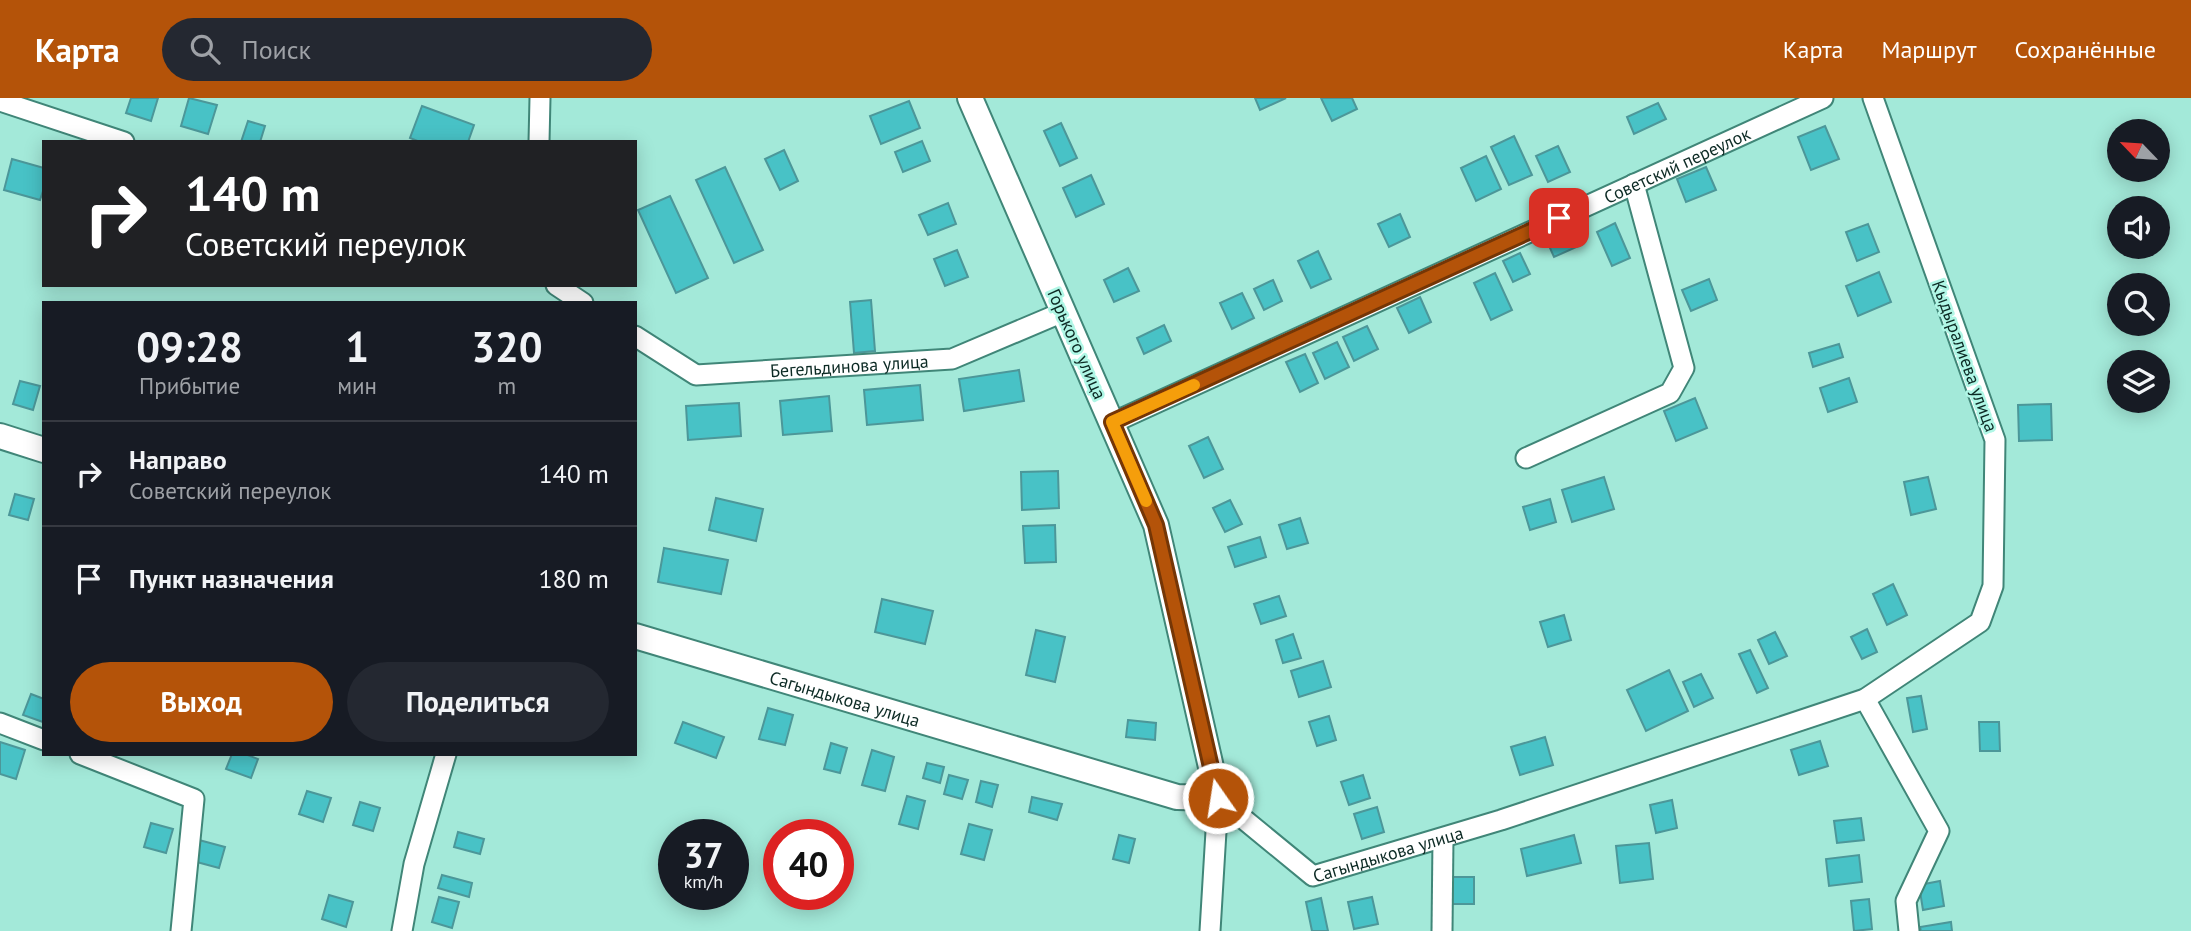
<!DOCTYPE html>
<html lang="ru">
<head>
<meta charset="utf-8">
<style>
	body { margin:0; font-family:"PT Sans",sans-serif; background:#242831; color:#f1f3f6; height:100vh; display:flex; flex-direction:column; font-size:26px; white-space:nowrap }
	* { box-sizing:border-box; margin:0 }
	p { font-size:23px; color:#9ea1a6 }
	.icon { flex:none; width:38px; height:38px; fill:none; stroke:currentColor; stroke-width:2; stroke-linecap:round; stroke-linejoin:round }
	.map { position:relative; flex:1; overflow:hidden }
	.panel { position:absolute; left:42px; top:203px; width:595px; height:455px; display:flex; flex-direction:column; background:#171b24; border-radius:0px; box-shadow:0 4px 18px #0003 }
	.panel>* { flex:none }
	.hud { position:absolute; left:42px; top:42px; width:595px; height:147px; border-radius:0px; box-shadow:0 4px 18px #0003; background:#202124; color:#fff; overflow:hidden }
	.needle { width:46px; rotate:295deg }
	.controls { position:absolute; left:2107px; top:21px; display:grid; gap:14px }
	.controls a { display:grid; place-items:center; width:63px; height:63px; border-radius:50%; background:#171b24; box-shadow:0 4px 18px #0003; font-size:35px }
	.speed { position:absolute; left:658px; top:721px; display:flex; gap:14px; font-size:35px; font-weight:700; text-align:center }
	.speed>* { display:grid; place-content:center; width:91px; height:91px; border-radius:50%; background:#171b24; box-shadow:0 4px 18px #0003; line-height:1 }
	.speed small { font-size:18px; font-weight:400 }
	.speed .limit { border:10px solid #d22; background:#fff; color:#111 }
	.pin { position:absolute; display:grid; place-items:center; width:60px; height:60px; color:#fff; margin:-30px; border-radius:14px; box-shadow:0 4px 10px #0006 }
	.me { position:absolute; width:77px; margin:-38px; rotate:347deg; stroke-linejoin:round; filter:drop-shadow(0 0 5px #0008) }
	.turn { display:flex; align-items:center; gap:24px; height:147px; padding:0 28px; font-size:32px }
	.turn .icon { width:91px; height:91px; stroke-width:2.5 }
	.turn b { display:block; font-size:49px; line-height:60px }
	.eta { display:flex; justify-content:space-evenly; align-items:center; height:119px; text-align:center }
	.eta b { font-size:42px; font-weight:600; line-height:49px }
	.action { display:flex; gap:14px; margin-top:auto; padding:14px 28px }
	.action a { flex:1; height:80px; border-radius:42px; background:#b45309; color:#fff; font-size:28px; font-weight:600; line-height:80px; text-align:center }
	.action a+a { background:#242831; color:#f1f3f6 }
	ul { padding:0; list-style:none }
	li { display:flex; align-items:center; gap:21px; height:105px; padding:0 28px; border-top:2px solid #363941 }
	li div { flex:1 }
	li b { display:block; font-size:26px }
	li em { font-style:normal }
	header { display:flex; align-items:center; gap:42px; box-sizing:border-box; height:98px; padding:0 35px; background:#b45309; color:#fff }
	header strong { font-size:33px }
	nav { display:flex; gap:38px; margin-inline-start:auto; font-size:24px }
	.search { width:490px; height:63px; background:#242831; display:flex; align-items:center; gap:18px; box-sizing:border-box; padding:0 24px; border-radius:38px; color:#9ea1a6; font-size:26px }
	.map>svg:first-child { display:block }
	.building { fill:#48c2c6; stroke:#4c9799; stroke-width:2 }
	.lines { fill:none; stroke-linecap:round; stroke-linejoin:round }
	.minor-casing { stroke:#408678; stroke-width:23 }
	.tertiary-casing { stroke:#408678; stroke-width:28 }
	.minor { stroke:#fff; stroke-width:19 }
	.tertiary { stroke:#fff; stroke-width:24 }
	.route-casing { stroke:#753606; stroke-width:18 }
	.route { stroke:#b45309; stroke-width:12 }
	.slow { stroke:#f59e0b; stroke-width:12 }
	.labels { text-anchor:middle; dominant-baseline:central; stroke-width:5; stroke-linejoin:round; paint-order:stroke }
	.street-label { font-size:18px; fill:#0c2a24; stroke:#b0f7e6 }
</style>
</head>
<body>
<header>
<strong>Карта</strong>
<div class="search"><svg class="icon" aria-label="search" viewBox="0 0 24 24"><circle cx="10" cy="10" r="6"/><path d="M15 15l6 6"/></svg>Поиск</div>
<nav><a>Карта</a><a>Маршрут</a><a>Сохранённые</a></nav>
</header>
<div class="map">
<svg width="2191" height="833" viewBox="0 0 2191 833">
	<rect width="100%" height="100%" fill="#a3e9d9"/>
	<g class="building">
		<path d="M131,0H158L151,23L126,15Z"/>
		<path d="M189,0L217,7L208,36L181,28Z"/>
		<path d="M1255,0H1286L1260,12Z"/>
		<path d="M1321,0H1352L1357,11L1332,23Z"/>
		<path d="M909,3L920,30L881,46L870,18Z"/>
		<path d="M1658,5L1666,21L1634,36L1627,19Z"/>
		<path d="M422,8L474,27L468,44H420L410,40Z"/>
		<path d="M248,23L265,28L260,44H241Z"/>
		<path d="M1061,25L1077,60L1060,68L1044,33Z"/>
		<path d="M1825,28L1839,61L1811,72L1798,39Z"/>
		<path d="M1514,38L1532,77L1509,87L1491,49Z"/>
		<path d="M922,43L930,63L903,74L895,54Z"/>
		<path d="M1558,48L1570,74L1548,84L1536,58Z"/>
		<path d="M784,52L798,83L780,92L765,61Z"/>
		<path d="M1486,58L1501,91L1476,103L1461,70Z"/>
		<path d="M12,61L44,70V90L40,102L4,92Z"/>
		<path d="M725,69L763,152L734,165L696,82Z"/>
		<path d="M1706,69L1716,92L1686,104L1677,81Z"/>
		<path d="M1091,77L1104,106L1076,119L1063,90Z"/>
		<path d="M670,98L708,180L676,195L638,112Z"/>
		<path d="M948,105L956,126L928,137L919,117Z"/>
		<path d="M1400,116L1410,139L1389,149L1378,126Z"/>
		<path d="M1615,125L1630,160L1612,168L1597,134Z"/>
		<path d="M1868,126L1879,154L1857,163L1846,134Z"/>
		<path d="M1575,128L1583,146L1554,159L1546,141Z"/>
		<path d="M957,152L968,179L945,188L934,161Z"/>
		<path d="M1318,153L1331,181L1311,190L1298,163Z"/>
		<path d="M1520,155L1530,176L1513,184L1503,163Z"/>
		<path d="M1128,170L1139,193L1114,204L1104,182Z"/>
		<path d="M1879,174L1891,204L1858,218L1846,188Z"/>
		<path d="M1495,175L1512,212L1491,222L1474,185Z"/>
		<path d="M1709,181L1717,202L1691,213L1682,192Z"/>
		<path d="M1273,182L1282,203L1264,212L1254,191Z"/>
		<path d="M1242,195L1254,220L1232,231L1220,205Z"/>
		<path d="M1420,199L1431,224L1409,235L1397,210Z"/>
		<path d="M871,202L875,253L854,255L850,204Z"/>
		<path d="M1164,227L1171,243L1144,256L1137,240Z"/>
		<path d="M1367,228L1378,251L1354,263L1343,239Z"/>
		<path d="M1337,244L1349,269L1325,281L1313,255Z"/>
		<path d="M1839,246L1843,259L1813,269L1809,255Z"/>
		<path d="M1305,256L1318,285L1300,294L1286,264Z"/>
		<path d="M1019,272L1024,303L964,313L959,281Z"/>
		<path d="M1849,280L1857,304L1828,314L1820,290Z"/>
		<path d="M20,283L40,288L33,312L13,306Z"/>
		<path d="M920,287L923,322L867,327L864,292Z"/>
		<path d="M829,298L832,333L783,337L780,303Z"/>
		<path d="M1695,300L1707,330L1676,343L1664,313Z"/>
		<path d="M739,305L741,338L688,342L686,308Z"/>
		<path d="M2051,306L2052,342L2019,343L2018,307Z"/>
		<path d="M1208,339L1223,371L1204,380L1189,348Z"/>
		<path d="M1058,373L1059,410L1022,412L1021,374Z"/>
		<path d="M1604,379L1614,411L1572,424L1562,392Z"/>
		<path d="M1928,379L1936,411L1911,417L1904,384Z"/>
		<path d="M15,396L34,401L28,422L9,417Z"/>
		<path d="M716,400L763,411L756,443L709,432Z"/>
		<path d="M1550,401L1556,424L1530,432L1523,409Z"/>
		<path d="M1230,402L1242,426L1225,434L1213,410Z"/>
		<path d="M1300,420L1308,445L1287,451L1279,427Z"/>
		<path d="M1055,427L1056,464L1025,465L1023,428Z"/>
		<path d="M1260,439L1266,459L1235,469L1228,449Z"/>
		<path d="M664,450L728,462L721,496L658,484Z"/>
		<path d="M1893,486L1907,517L1887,527L1873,496Z"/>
		<path d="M1279,498L1286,518L1261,526L1254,506Z"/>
		<path d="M882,501L933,513L925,546L875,534Z"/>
		<path d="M1564,517L1571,542L1548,549L1540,524Z"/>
		<path d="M1867,531L1877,554L1862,561L1851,539Z"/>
		<path d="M1036,532L1065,539L1055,584L1026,577Z"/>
		<path d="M1775,534L1787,558L1769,566L1758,542Z"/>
		<path d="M1293,536L1301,560L1283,565L1276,542Z"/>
		<path d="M1750,552L1768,590L1757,595L1739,556Z"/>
		<path d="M1323,563L1331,589L1299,599L1291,573Z"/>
		<path d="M1669,572L1688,613L1646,633L1627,592Z"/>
		<path d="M1701,576L1713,600L1694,609L1683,584Z"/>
		<path d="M31,596L44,601L43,624L23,617Z"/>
		<path d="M1921,598L1927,631L1913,634L1907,600Z"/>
		<path d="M768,610L793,617L785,647L759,641Z"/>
		<path d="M1329,618L1336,642L1317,648L1309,624Z"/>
		<path d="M1128,622L1156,625L1155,642L1126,639Z"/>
		<path d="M683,624L724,639L716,660L675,645Z"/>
		<path d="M1979,624H1999L2000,653H1980Z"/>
		<path d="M1545,639L1553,667L1520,677L1511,649Z"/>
		<path d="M1820,643L1828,668L1799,677L1791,652Z"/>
		<path d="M0,644L25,652L16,681L0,676Z"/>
		<path d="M831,645L847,650L840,675L824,671Z"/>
		<path d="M872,652L894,659L885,693L862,687Z"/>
		<path d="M232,656H245L258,661L251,680L226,671Z"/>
		<path d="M927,665L944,669L940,685L923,680Z"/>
		<path d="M949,677L968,682L962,701L944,696Z"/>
		<path d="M1363,677L1370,700L1349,707L1341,684Z"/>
		<path d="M981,683L998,687L992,709L976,704Z"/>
		<path d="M307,693L331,700L323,724L299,716Z"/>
		<path d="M907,698L925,703L918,731L899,726Z"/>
		<path d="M1032,699L1062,706L1057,722L1029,714Z"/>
		<path d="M1672,702L1677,730L1656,735L1650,707Z"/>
		<path d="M360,704L380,710L373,733L353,727Z"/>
		<path d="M1377,709L1384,734L1362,741L1354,716Z"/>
		<path d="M1861,720L1864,742L1837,745L1834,723Z"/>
		<path d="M151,725L173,731L166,755L144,749Z"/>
		<path d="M969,726L992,732L984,762L961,756Z"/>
		<path d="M458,734L484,741L480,756L454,749Z"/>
		<path d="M1119,737L1135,741L1129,765L1113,761Z"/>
		<path d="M1574,737L1581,765L1527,778L1521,751Z"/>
		<path d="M199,742L225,749L219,770L193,763Z"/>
		<path d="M1649,745L1653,781L1620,785L1616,748Z"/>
		<path d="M1859,757L1862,784L1829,788L1826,761Z"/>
		<path d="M442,777L472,785L469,799L438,790Z"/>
		<rect x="1450" y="779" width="24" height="27"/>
		<path d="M1940,783L1944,808L1923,812L1919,787Z"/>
		<path d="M329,797L353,804L346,829L322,821Z"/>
		<path d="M439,799L459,804L452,830L432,824Z"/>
		<path d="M1372,799L1378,826L1354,831L1348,804Z"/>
		<path d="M1321,800L1328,833H1312L1306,804Z"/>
		<path d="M1869,801L1872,831L1854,833L1851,803Z"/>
		<path d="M1951,824L1952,833H1921L1920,829Z"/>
	</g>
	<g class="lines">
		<defs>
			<g id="minor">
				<path d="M0,3L124,44"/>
				<path d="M539,44L540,0"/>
				<path d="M556,187L583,205"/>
				<path id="s1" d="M635,238L696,277L952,261L1063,214"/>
				<path id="s2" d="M1112,325L1823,0"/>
				<path d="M1526,360L1670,295L1684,270L1634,86"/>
				<path d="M1865,601L1939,733L1906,803L1909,833"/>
				<path d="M0,625L44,642"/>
				<path d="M80,656L194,701L181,833"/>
				<path id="s3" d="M1218,700L1313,778L1501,722L1865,601L1980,524L1993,488L1995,342L1873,0"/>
				<path d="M402,833L414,766L446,656"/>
				<path d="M1210,833L1218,700"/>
				<path d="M1442,833L1443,740"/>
			</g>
			<g id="tertiary">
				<path d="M0,338L44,352"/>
				<path id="s4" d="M635,538L1177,699L1218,700L1156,427L970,0"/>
			</g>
		</defs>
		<use href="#minor" class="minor-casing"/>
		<use href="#tertiary" class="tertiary-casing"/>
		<use href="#minor" class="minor"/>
		<use href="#tertiary" class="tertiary"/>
	</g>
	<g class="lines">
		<defs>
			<path id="route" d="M1218,700L1156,427L1112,324L1559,120"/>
		</defs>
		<use href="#route" class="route-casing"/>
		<use href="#route" class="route"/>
		<path class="slow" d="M1146,403L1112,324L1194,287"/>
	</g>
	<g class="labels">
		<g class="street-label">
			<text stroke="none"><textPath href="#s2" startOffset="621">Советский переулок</textPath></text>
			<text transform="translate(1077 246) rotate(66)">Горького улица</text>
			<text transform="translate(1965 258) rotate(70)">Кыдыралиева улица</text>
			<text stroke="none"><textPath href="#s1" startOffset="226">Бегельдинова улица</textPath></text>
			<text stroke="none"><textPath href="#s4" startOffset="219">Сагындыкова улица</textPath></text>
			<text stroke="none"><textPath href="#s3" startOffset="201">Сагындыкова улица</textPath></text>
		</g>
	</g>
</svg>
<div class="controls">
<a><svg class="needle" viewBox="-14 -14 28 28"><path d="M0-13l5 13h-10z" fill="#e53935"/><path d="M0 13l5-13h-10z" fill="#9ea1a6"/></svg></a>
<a><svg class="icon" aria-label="sound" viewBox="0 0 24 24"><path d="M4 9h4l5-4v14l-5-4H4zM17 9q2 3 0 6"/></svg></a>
<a><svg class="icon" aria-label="search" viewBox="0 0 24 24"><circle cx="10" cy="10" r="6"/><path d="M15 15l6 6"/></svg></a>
<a><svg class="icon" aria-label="layers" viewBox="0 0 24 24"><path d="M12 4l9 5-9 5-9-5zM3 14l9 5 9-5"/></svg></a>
</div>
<div class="speed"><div>37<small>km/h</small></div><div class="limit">40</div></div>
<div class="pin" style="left:1559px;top:120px;background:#d93025"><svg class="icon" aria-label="arrive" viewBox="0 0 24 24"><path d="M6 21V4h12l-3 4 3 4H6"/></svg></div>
<svg class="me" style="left:1218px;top:700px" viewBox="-20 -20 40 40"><circle r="17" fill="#b45309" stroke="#fff" stroke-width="3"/><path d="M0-11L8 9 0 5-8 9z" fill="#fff"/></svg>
<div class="hud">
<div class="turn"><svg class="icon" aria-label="right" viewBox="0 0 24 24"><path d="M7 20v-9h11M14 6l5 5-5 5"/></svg><div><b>140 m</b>Советский переулок</div></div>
</div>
<section class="panel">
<div class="eta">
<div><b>09:28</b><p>Прибытие</p></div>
<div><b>1</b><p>мин</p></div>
<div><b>320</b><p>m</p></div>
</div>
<ul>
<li><svg class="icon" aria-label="right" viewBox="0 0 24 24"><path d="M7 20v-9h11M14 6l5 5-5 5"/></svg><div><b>Направо</b><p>Советский переулок</p></div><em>140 m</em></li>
<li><svg class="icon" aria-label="arrive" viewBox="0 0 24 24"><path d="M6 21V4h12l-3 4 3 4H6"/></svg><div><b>Пункт назначения</b></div><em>180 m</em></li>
</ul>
<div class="action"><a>Выход</a><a>Поделиться</a></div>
</section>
</div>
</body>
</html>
